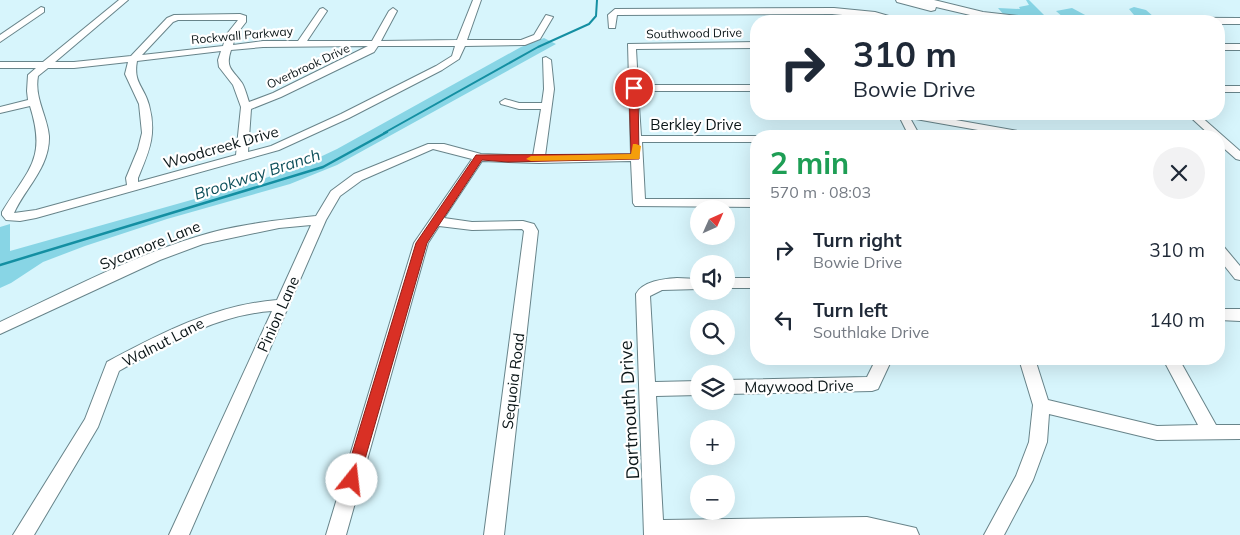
<!DOCTYPE html>
<html lang="en">
<head>
<meta charset="utf-8">
<style>
	body { margin:0; font-family:Mulish,sans-serif; background:#f2f2f3; color:#1f2937; height:100vh; display:flex; flex-direction:column; font-size:19px; white-space:nowrap }
	* { box-sizing:border-box; margin:0 }
	p { font-size:16px; color:#747a83 }
	.icon { flex:none; width:28px; height:28px; fill:none; stroke:currentColor; stroke-width:2; stroke-linecap:round; stroke-linejoin:round }
	.map { position:relative; flex:1; overflow:hidden }
	.details { position:absolute; left:750px; top:130px; width:475px; height:235px; display:flex; flex-direction:column; background:#fff; border-radius:20px; box-shadow:0 5px 20px #0002 }
	.details>* { flex:none }
	.hud { position:absolute; left:750px; top:15px; width:475px; height:105px; border-radius:20px; box-shadow:0 5px 20px #0002; background:#fff; color:#1f2937; overflow:hidden }
	.needle { width:32px; rotate:45deg }
	.controls { position:absolute; left:690px; top:200px; display:grid; gap:10px }
	.controls a { display:grid; place-items:center; width:45px; height:45px; border-radius:50%; background:#fff; box-shadow:0 5px 20px #0002; font-size:25px }
	.pin { position:absolute; display:grid; place-items:center; width:42px; height:42px; color:#fff; margin:-21px; border:2px solid #fff; border-radius:50%; box-shadow:0 1px 5px #0007 }
	.me { position:absolute; width:55px; margin:-28px; rotate:16deg; stroke-linejoin:round; filter:drop-shadow(0 0 4px #0008) }
	.turn { display:flex; align-items:center; gap:18px; height:105px; padding:0 20px; font-size:22px }
	.turn .icon { width:65px; height:65px; stroke-width:2.5 }
	.turn b { display:block; font-size:35px; line-height:42px }
	.round { display:grid; place-items:center; flex:none; width:52px; height:52px; border-radius:26px; background:#f2f2f3 }
	.summary { display:flex; align-items:center; justify-content:space-between; height:85px; padding:0 20px }
	h1 { font-size:30px; font-weight:700; line-height:38px; color:#1e9e55 }
	ul { padding:0; list-style:none }
	li { display:flex; align-items:center; gap:15px; height:70px; padding:0 20px }
	li div { flex:1 }
	li b { display:block; font-size:19px }
	li em { font-style:normal }
	.map>svg:first-child { display:block }
	.green { fill:#88d5e5 }
	.lines { fill:none; stroke-linecap:round; stroke-linejoin:round }
	.stream-far1 { stroke:#148fa2; stroke-width:2 }
	.stream { stroke:#148fa2; stroke-width:2.5 }
	.minor-casing { stroke:#68848a; stroke-width:2 }
	.major-casing { stroke:#68848a; stroke-width:2 }
	.minor { fill:#fff; fill-rule:evenodd }
	.major { fill:#fff; fill-rule:evenodd }
	.route { fill:#d93025; stroke:#8d1f18 }
	.slow { fill:#f59e0b }
	.labels { text-anchor:middle; dominant-baseline:central; stroke-width:4.5; stroke-linejoin:round; paint-order:stroke }
	.far-street-label { font-size:12px; fill:#0a1517; stroke:#fff }
	.street-label { font-size:15px; fill:#0a1517; stroke:#fff }
	.water-label { font-size:16px; font-style:italic; fill:#0f505b; stroke:#fff }
	.near-street-label { font-size:18px; fill:#0a1517; stroke:#fff }
</style>
</head>
<body>
<div class="map">
<svg width="1240" height="535" viewBox="0 0 1240 535">
	<rect width="100%" height="100%" fill="#d7f5fc"/>
	<g class="green">
		<path d="M1026,0H1029L1048,19L1004,15L998,8L1020,9L1019,7L1029,5Z"/>
		<path d="M1134,7L1146,10L1154,17L1064,18L1056,11L1072,8L1087,16L1134,15L1129,9Z"/>
		<path d="M544,38L556,44L337,165L290,184L167,219L85,246L43,262L11,283L0,288V227L10,224V251L248,184L303,165L337,149L521,47Z"/>
	</g>
	<g class="lines">
		<path class="stream-far1" d="M384,133L538,47L589,24L596,16L597,0"/>
		<path class="stream" d="M0,265L323,167L387,132"/>
		<defs>
			<g id="minor">
				<path d="M119,0H128L55,62H74L131,56L167,18L174,15L240,14L246,16V22L235,36L233,45L263,41H298L320,9L323,8L327,11L307,41H372L389,11L393,8L397,11L381,41L457,40L473,0H481L467,40H521L534,35L546,15L553,17L540,39L525,45L465,46L459,59L442,70L349,118L279,150L36,218L20,221L6,220L2,215V212C28,169 47,160 30,106L0,113V107L28,100L27,91L28,75L36,68H0V62H43ZM178,20H238L226,35L223,46L142,55L173,22ZM368,46L273,93L249,102C247,96 245,88 242,83C232,69 225,68 231,50L263,47ZM378,46H455L452,56L436,66L341,114L271,146L248,152L251,109L281,97L374,52ZM221,51L218,60L219,67L233,85L241,107L236,155L138,182V178C149,151 157,135 149,105C144,86 133,83 137,61ZM128,62L125,74L139,104L142,133L138,149L126,178L127,185L36,210L14,213C26,187 50,167 49,136C47,115 34,98 38,76L48,68H74Z"/>
				<path d="M41,7L44,8V12L0,42V35Z"/>
				<path d="M834,8L875,12L906,21H891L875,18L832,14L617,15L615,28H609L608,15L615,9Z"/>
				<path d="M756,42V48L636,49L638,85H756V91H638L641,136H758H756V142H642L645,199H756V207L635,206L633,203L631,161L539,163L482,161L444,218L472,222L523,221L534,224L538,231L504,535H484L524,231L522,229L472,230L439,226L428,243L346,535H326L414,243L472,159L433,149L362,180L340,196L326,220L189,535H169L272,311C216,315 167,344 119,371L98,427L34,535H13L85,419L107,362C161,333 215,305 277,300L311,225L279,228L203,244L160,260L0,334V322C64,292 128,258 196,237C231,225 279,220 316,216L331,191L354,174L428,144H444L481,154L533,156L541,109H519L501,104L500,102L505,99L519,103H542L544,89L543,58L546,57L551,60L554,89L545,156L631,154L628,44Z"/>
				<rect x="1219" y="44" width="21" height="6"/>
				<rect x="1219" y="86" width="21" height="6"/>
				<path d="M898,114H922L1029,133L1035,136H1012L910,118L920,136H909Z"/>
				<path d="M1187,114H1198L1240,151V160L1236,159L1219,144V136H1211Z"/>
				<path d="M1219,245L1224,247L1240,266V280L1235,279L1219,259Z"/>
				<path d="M677,278L699,279V289L662,290L650,296L655,382L699,381V395L656,396L663,520L867,517L916,528L919,535H644L636,294C643,281 663,279 677,278Z"/>
				<rect x="726" y="278" width="30" height="10"/>
				<path d="M1219,309H1240V321L1219,320Z"/>
				<path d="M876,359H892L878,389L872,391L726,394V380L867,377Z"/>
				<path d="M1019,359H1035L1048,400L1157,426L1198,425L1163,359H1179L1216,425H1240V439L1157,440L1049,414L1047,442L1033,480L1004,535H984L1016,476L1029,442L1033,405Z"/>
			</g>
			<path id="major" d="M896,0H934L983,12L1028,17L1240,18V24H1219V21H1009L983,18L936,7L935,10L931,11L897,2Z"/>
		</defs>
		<use href="#minor" class="minor-casing"/>
		<use href="#major" class="major-casing"/>
		<use href="#minor" class="minor"/>
		<use href="#major" class="major"/>
	</g>
	<path class="route" d="M634,85L638,88L639,159L508,162L482,160L427,243L359,480L357,485L352,487L346,485L344,480L416,243L476,155L631,154L629,88Z"/>
	<path class="slow" d="M633,144H636L641,146L639,159L531,161L526,159L531,156L631,154Z"/>
	<g class="labels">
		<g class="far-street-label">
			<text transform="translate(694 33) rotate(-1)">Southwood Drive</text>
			<text transform="translate(242 35) rotate(-5)">Rockwall Parkway</text>
			<text transform="translate(308 66) rotate(-25)">Overbrook Drive</text>
		</g>
		<g class="street-label">
			<text x="696" y="124">Berkley Drive</text>
			<text transform="translate(221 147) rotate(-16)">Woodcreek Drive</text>
			<text transform="translate(150 245) rotate(-22)">Sycamore Lane</text>
			<text transform="translate(278 314) rotate(-66)">Pinion Lane</text>
			<text transform="translate(163 342) rotate(-27)">Walnut Lane</text>
			<text transform="translate(513 381) rotate(-83)">Sequoia Road</text>
			<text transform="translate(799 386) rotate(-1)">Maywood Drive</text>
		</g>
		<g class="water-label">
			<text transform="translate(257 174) rotate(-18)">Brookway Branch</text>
		</g>
		<g class="near-street-label">
			<text transform="translate(629 410) rotate(-93)">Dartmouth Drive</text>
		</g>
	</g>
</svg>
<div class="controls">
<a><svg class="needle" viewBox="-14 -14 28 28"><path d="M0-13l5 13h-10z" fill="#e53935"/><path d="M0 13l5-13h-10z" fill="#747a83"/></svg></a>
<a><svg class="icon" aria-label="sound" viewBox="0 0 24 24"><path d="M4 9h4l5-4v14l-5-4H4zM17 9q2 3 0 6"/></svg></a>
<a><svg class="icon" aria-label="search" viewBox="0 0 24 24"><circle cx="10" cy="10" r="6"/><path d="M15 15l6 6"/></svg></a>
<a><svg class="icon" aria-label="layers" viewBox="0 0 24 24"><path d="M12 4l9 5-9 5-9-5zM3 14l9 5 9-5"/></svg></a>
<a>+</a>
<a>−</a>
</div>
<div class="pin" style="left:634px;top:88px;background:#d93025"><svg class="icon" aria-label="arrive" viewBox="0 0 24 24"><path d="M6 21V4h12l-3 4 3 4H6"/></svg></div>
<svg class="me" style="left:352px;top:480px" viewBox="-20 -20 40 40"><circle r="19" fill="#fff"/><path d="M0-13L10 11 0 6-10 11z" fill="#d93025"/></svg>
<div class="hud">
<div class="turn"><svg class="icon" aria-label="right" viewBox="0 0 24 24"><path d="M7 20v-9h11M14 6l5 5-5 5"/></svg><div><b>310 m</b>Bowie Drive</div></div>
</div>
<section class="details">
<div class="summary"><div><h1>2 min</h1><p>570 m · 08:03</p></div><a class="round"><svg class="icon" aria-label="close" viewBox="0 0 24 24"><path d="M6 6l12 12M18 6L6 18"/></svg></a></div>
<ul>
<li><svg class="icon" aria-label="right" viewBox="0 0 24 24"><path d="M7 20v-9h11M14 6l5 5-5 5"/></svg><div><b>Turn right</b><p>Bowie Drive</p></div><em>310 m</em></li>
<li><svg class="icon" aria-label="left" viewBox="0 0 24 24"><path d="M17 20v-9H6M10 6l-5 5 5 5"/></svg><div><b>Turn left</b><p>Southlake Drive</p></div><em>140 m</em></li>
</ul>
</section>
</div>
</body>
</html>
